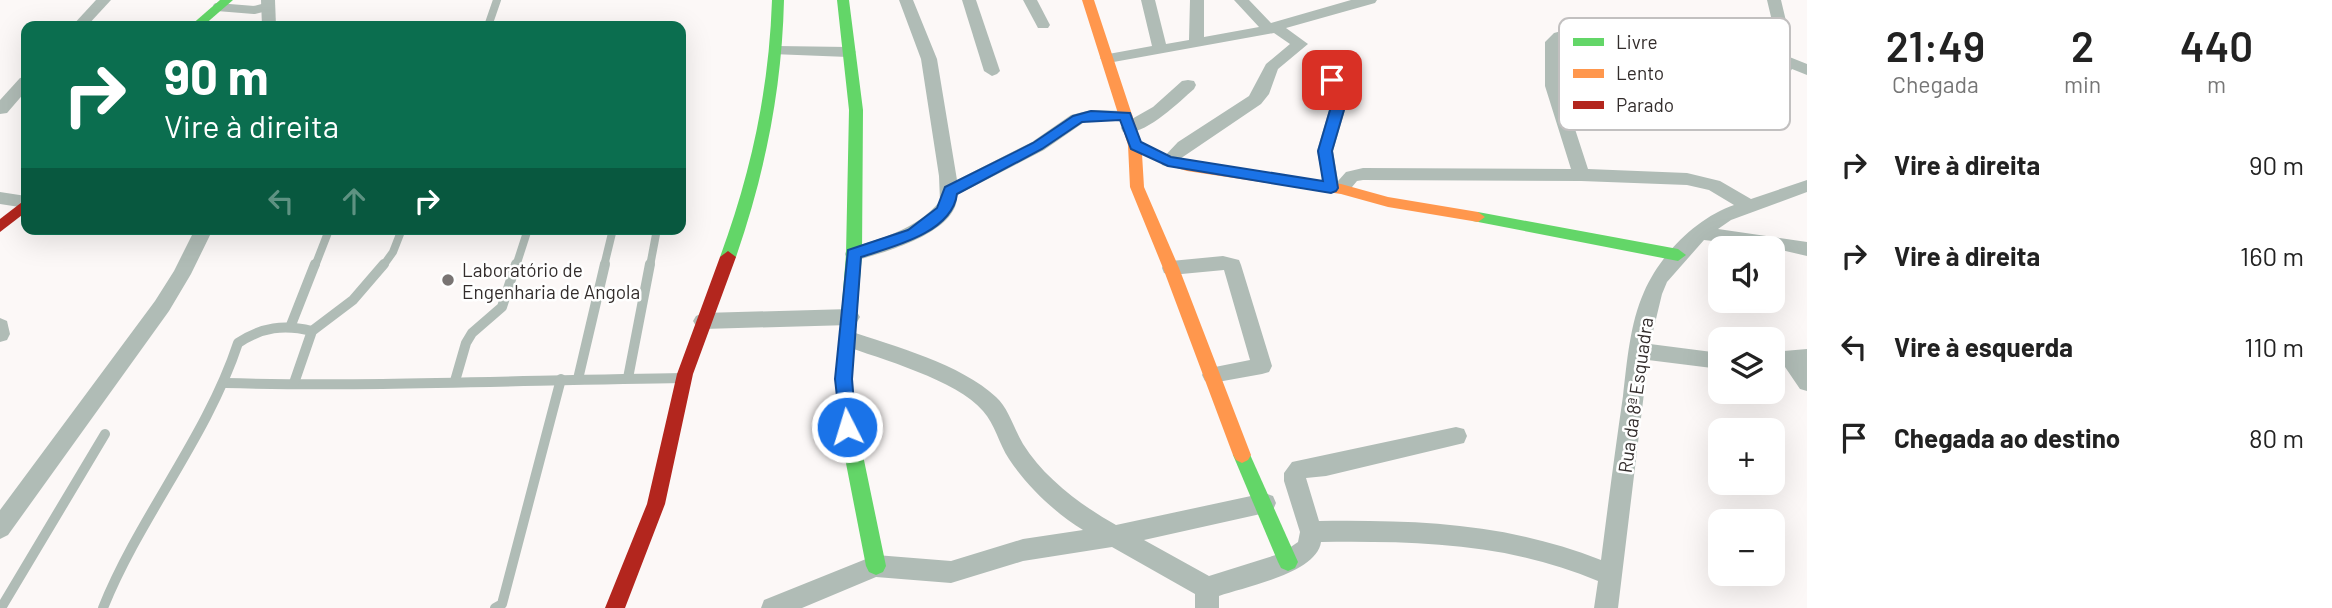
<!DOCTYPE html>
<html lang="pt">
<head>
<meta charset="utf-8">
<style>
	body { margin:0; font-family:Barlow,sans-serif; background:#f6f6f6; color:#222; height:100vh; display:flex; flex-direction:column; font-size:26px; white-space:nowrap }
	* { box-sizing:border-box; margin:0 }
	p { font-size:23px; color:#767676 }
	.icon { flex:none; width:38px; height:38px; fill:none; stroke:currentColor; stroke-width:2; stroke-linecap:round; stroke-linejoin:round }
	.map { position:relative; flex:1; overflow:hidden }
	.drawer { display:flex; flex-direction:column; background:#fff; width:525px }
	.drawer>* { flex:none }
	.guide { position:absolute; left:21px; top:21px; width:665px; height:214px; border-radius:14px; box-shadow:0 7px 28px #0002; background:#0b6e4f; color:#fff; overflow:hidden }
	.tools { position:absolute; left:1708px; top:236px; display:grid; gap:14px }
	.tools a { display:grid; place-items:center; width:77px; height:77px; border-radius:14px; background:#fff; box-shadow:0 7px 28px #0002; font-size:35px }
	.pin { position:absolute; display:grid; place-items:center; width:60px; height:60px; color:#fff; margin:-30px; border-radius:14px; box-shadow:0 4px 10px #0006 }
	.me { position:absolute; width:77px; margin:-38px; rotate:355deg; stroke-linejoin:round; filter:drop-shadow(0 0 5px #0008) }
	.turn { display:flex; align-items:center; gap:24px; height:147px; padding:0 28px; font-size:32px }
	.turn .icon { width:91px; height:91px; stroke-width:2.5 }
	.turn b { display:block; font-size:49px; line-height:60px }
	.lanes { display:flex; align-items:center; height:66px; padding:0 28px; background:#0003; justify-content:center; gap:35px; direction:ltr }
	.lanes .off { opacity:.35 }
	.eta { display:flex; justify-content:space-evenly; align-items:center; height:119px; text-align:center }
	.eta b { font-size:42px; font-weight:600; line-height:49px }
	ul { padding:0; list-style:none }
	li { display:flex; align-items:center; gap:21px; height:91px; padding:0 28px }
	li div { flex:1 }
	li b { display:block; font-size:26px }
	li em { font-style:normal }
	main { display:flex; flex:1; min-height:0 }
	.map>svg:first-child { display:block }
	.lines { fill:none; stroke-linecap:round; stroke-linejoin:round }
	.lane-far1 { stroke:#b0bcb6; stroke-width:8 }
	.lane { stroke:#b0bcb6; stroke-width:10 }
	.street { fill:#b0bcb6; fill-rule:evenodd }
	.fast { fill:#63d668; fill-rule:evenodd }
	.slow { fill:#ff974d; fill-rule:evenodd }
	.jam { fill:#b3261e; fill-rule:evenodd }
	.route { fill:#1a73e8; stroke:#114b97; stroke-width:2 }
	.poi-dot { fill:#797473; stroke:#fff; stroke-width:2.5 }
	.labels { text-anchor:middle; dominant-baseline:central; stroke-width:5; stroke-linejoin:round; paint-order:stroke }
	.poi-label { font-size:19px; fill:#332d2c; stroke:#fff; text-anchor:start }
	.street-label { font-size:19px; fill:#332d2c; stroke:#fff }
	.key { fill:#fff; stroke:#c2c0c0; stroke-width:2 }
	.key-label { font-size:19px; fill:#332d2c }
</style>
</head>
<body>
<main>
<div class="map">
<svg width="1807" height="608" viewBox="0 0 1807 608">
	<rect width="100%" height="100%" fill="#fcf8f7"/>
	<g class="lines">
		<g class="lane-far1">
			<path d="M217,7L254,10L270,6"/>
			<path d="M488,26L497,0"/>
			<path d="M681,91V106"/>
			<path d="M315,266L329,230"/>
			<path d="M383,266L393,252L402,229"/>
			<path d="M516,266L528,229"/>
			<path d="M604,266L613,229"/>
			<path d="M650,266L657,229"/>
		</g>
		<g class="lane">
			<path d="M291,325L315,264"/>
			<path d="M628,378L650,264"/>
			<path d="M578,379L605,264"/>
			<path d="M455,381L466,343L472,333L502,307L516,264"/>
			<path d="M225,383C378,387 530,380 683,378"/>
			<path d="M294,383L312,331L353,300L384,264"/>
			<path d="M1,608L105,434"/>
			<path d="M103,608C140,516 207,437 238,343C262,327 284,324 312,331"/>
			<path d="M495,608L502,604L561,379"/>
		</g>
		<g class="street">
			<path d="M96,0H111L87,26H72Z"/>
			<path d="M261,0H275L276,26H262Z"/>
			<path d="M899,0H913L937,59L957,180L1032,142L1071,115L1091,110L1125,111L1133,116L1125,121L1091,120L1083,123L1044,150L957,195C959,233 882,253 854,261L847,259L845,254L847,249C882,238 916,230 940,201L939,176L921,59Z"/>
			<path d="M962,0H976L1000,71L997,74L992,76L984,71Z"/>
			<path d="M1023,0H1037L1050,25L1048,28H1038Z"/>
			<path d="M1141,0H1155L1166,44L1189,40L1190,0H1204V37L1259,27L1234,0H1249L1271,23L1351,0H1377L1375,3L1286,28L1308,44L1278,69L1269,94L1261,104L1168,167L1162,165L1160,161L1178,142L1249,96L1266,64L1290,44L1274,33L1268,34L1108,63L1103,61L1100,58L1103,55L1152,46Z"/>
			<path d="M1767,0H1781L1786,21L1782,54L1807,64V75L1792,69L1754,130L1748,131L1740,126L1780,64L1771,60L1674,45L1577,36L1561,43V86L1588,169L1687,173L1720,181L1751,199L1807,180V192L1731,220L1718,229L1807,242V256L1773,248L1704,240L1667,282L1662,294L1650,344L1720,353V369L1648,360L1618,608H1594L1598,581C1509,543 1416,541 1321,542C1317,573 1245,587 1219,596V608H1195V594L1112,547L1023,561L951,583L876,577L802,608H761L764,600L876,555L951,561L1023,539L1083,530C1056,514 1026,485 1009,459C999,444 995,424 983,411C957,380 881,359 842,345L839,339L842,333L849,331C894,346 961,364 996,397C1009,409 1014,429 1023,444C1044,478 1082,506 1116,525L1265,493L1273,496L1276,503L1273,510L1265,513L1144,540L1209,576L1282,553L1298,542L1300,532L1284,481V473L1292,462L1456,427L1464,429L1467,436L1464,443L1326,476L1306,478L1319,521C1419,520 1507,523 1601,560C1608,505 1615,451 1623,396C1627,362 1630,323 1644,292C1660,255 1696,218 1734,205L1709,190L1687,185L1581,181L1363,180L1357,181L1347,193L1325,192L1317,151L1329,110L1324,65L1332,60L1340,65L1345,110L1333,151L1338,181L1346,172L1363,168L1571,169L1545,86V42L1554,33L1576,27L1674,35L1767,50L1772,21Z"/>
			<path d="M777,46L848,47L856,52L848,57L772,54L769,51Z"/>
			<path d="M26,77V91L7,113L0,114V100L20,78Z"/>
			<path d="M1188,80L1194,81L1196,85L1194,89C1179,102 1144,137 1123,132L1121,128L1123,124L1153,107L1182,81Z"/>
			<path d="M0,192L26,196V208L0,204Z"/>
			<path d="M195,229H213L191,274L169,311L8,535L0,539V510L155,301L174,271Z"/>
			<path d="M1223,256L1239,260L1241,265L1272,366L1269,372L1262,374L1212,383L1205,381L1202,375L1205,369L1250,360L1224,270L1171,275L1164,273L1162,268L1164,263L1171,261Z"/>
			<path d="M850,309L857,312L860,317L857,322L850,325L703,329L696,326L693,321L696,316L703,313Z"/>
			<path d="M0,318L7,321L10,334L7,340L0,342Z"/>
			<path d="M1807,349V391L1800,389L1785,367L1773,368V352Z"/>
		</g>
		<g class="fast">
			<path d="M220,0H233L203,26H190Z"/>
			<path d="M772,0H784C782,89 765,173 736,257L728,263L720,257C751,173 769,90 772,0Z"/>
			<path d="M837,0H849L863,110L862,254L852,379L854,412L886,566L883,572L876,575L869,572L866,566L836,412V379L846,254L849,110Z"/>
			<path d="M1478,212L1678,249L1686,255L1678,261L1473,221L1471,217L1473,213Z"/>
			<path d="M1242,447L1248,450L1298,562L1295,568L1288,571L1281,568L1278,562L1233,455L1236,450Z"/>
		</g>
		<path class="slow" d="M1082,0H1094L1141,142L1172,157L1187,161L1341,184L1388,197L1478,212L1485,217L1478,222L1388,207L1341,194L1187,171L1163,164L1142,154L1144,187L1179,268L1251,455L1248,460L1242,463L1236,460L1233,455L1163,268L1130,187L1128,145Z"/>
		<g class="jam">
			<path d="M26,199V212L0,232V219Z"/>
			<path d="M728,251L736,257L693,374L665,504L625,608H605L647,504L677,374L720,257Z"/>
		</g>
	</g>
	<path class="route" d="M1332,76L1338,80L1344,110L1332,151L1338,188L1336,191L1331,193L1168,166L1131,149L1120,120L1082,122L1042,149L957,194C952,233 892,247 861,257L852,379L856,427L854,432L847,434L841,432L835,379L848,250L908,230L937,208L945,187L1033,143L1073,116L1091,111L1130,113L1141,142L1171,157L1323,181L1318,151L1330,110L1325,80Z"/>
	<circle class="poi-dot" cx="448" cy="280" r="7"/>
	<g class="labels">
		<g class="poi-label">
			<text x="462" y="269">Laboratório de<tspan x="462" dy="22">Engenharia de Angola</tspan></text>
		</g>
		<g class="street-label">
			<text transform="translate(1635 395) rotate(-82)">Rua da 8ª Esquadra</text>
		</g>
	</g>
	<rect x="1559" y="18" width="231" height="112" rx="10" class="key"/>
	<rect x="1573" y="38" width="31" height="8" fill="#63d668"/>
	<rect x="1573" y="69" width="31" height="9" fill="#ff974d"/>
	<rect x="1573" y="101" width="31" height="8" fill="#b3261e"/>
	<g class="key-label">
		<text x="1616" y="49">Livre</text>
		<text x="1616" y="80">Lento</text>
		<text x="1616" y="112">Parado</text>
	</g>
</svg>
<div class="tools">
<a><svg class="icon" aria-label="sound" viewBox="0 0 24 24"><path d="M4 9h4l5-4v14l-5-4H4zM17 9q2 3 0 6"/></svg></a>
<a><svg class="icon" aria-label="layers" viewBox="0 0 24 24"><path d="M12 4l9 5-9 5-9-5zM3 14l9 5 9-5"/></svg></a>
<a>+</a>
<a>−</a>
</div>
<div class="pin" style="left:1332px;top:80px;background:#d93025"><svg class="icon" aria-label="arrive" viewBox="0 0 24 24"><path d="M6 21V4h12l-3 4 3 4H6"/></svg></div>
<svg class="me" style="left:847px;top:427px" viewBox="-20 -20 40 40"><circle r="17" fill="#1a73e8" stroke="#fff" stroke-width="3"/><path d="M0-11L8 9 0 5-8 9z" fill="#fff"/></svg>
<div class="guide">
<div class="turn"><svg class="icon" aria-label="right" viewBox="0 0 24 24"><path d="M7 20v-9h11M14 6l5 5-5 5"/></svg><div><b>90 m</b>Vire à direita</div></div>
<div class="lanes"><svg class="icon off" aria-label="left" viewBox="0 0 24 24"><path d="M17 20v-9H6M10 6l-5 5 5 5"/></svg><svg class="icon off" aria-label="ahead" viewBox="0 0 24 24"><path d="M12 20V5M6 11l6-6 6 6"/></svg><svg class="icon" aria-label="right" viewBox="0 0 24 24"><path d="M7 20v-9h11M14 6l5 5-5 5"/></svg></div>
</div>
</div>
<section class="drawer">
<div class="eta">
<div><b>21:49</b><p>Chegada</p></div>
<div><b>2</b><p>min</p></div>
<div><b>440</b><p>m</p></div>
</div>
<ul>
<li><svg class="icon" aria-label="right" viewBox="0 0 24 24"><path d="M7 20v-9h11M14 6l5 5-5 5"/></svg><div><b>Vire à direita</b></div><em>90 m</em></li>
<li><svg class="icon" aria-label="right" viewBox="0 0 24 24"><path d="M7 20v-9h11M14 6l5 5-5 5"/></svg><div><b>Vire à direita</b></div><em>160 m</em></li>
<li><svg class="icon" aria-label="left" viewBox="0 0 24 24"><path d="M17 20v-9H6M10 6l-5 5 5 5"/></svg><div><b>Vire à esquerda</b></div><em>110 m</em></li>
<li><svg class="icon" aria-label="arrive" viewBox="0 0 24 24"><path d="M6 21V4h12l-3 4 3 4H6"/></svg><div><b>Chegada ao destino</b></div><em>80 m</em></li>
</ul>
</section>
</main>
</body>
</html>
